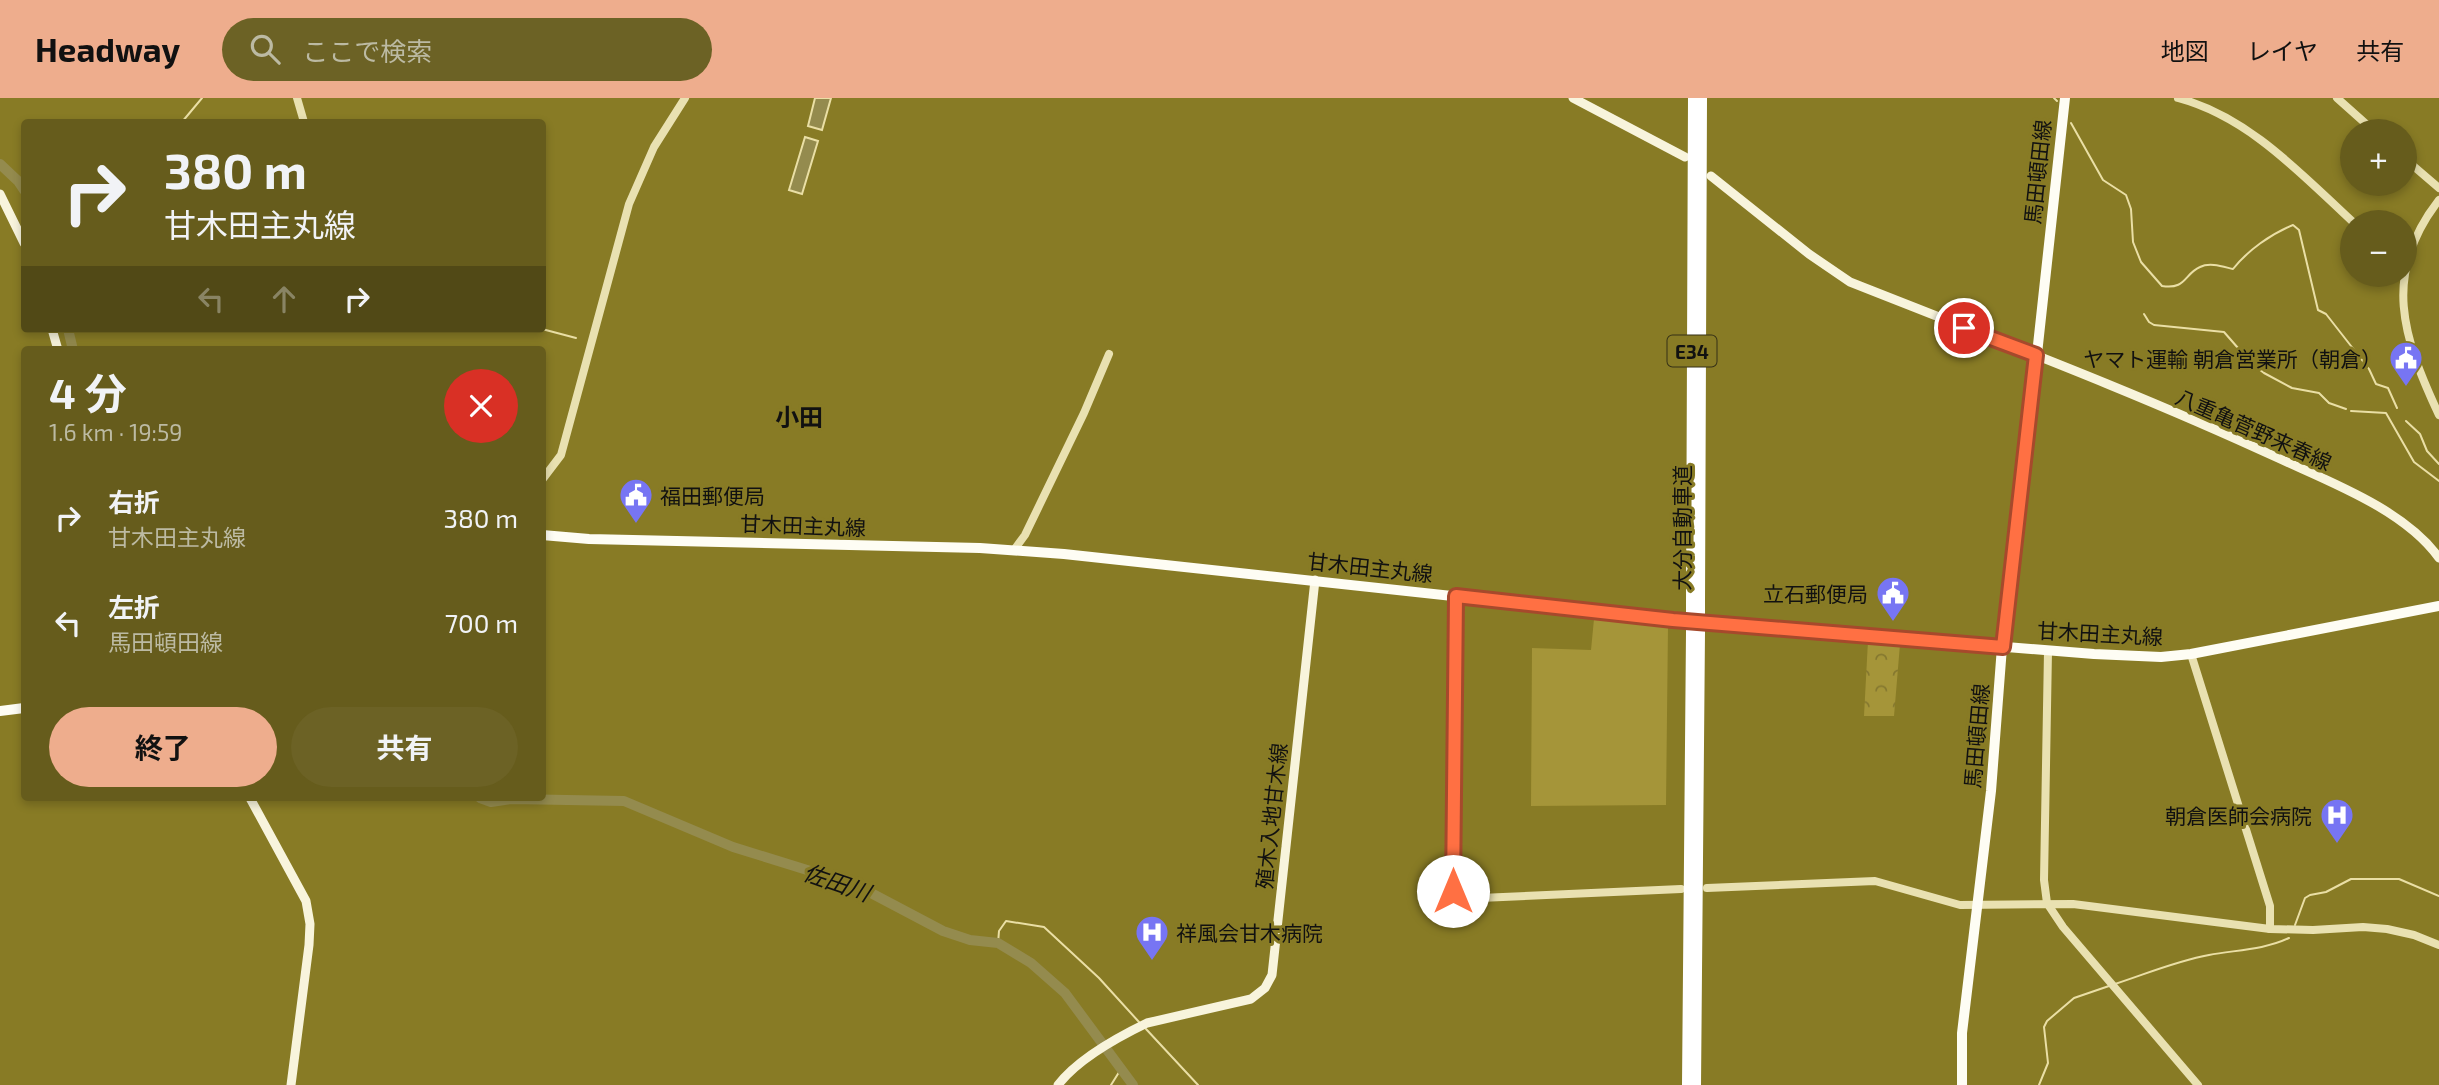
<!DOCTYPE html>
<html lang="ja">
<head>
<meta charset="utf-8">
<style>
	body { margin:0; font-family:"Exo 2","Noto Sans JP",sans-serif; background:#6c6225; color:#f1f3f6; height:100vh; display:flex; flex-direction:column; font-size:26px; white-space:nowrap }
	* { box-sizing:border-box; margin:0 }
	p { font-size:23px; color:#bcbaa3 }
	.icon { flex:none; width:38px; height:38px; fill:none; stroke:currentColor; stroke-width:2; stroke-linecap:round; stroke-linejoin:round }
	.map { position:relative; flex:1; overflow:hidden }
	.panel { position:absolute; left:21px; top:248px; width:525px; height:455px; display:flex; flex-direction:column; background:#665c1c; border-radius:7px; box-shadow:0 4px 10px #0003 }
	.panel>* { flex:none }
	.guide { position:absolute; left:21px; top:21px; width:525px; height:214px; border-radius:7px; box-shadow:0 4px 10px #0003; background:#665c1c; color:#f1f3f6; overflow:hidden }
	.tools { position:absolute; left:2340px; top:21px; display:grid; gap:14px }
	.tools a { display:grid; place-items:center; width:77px; height:77px; border-radius:50%; background:#665c1c; box-shadow:0 4px 10px #0003; font-size:35px }
	.pin { position:absolute; display:grid; place-items:center; width:60px; height:60px; color:#fff; margin:-30px; border:4px solid #fff; border-radius:50%; box-shadow:0 2px 7px #0007 }
	.me { position:absolute; width:77px; margin:-38px; rotate:0deg; stroke-linejoin:round; filter:drop-shadow(0 0 5px #0008) }
	.turn { display:flex; align-items:center; gap:24px; height:147px; padding:0 28px; font-size:32px }
	.turn .icon { width:91px; height:91px; stroke-width:2.5 }
	.turn b { display:block; font-size:49px; line-height:60px }
	.lanes { display:flex; align-items:center; height:66px; padding:0 28px; background:#0003; justify-content:center; gap:35px; direction:ltr }
	.lanes .off { opacity:.35 }
	.round { display:grid; place-items:center; flex:none; width:74px; height:74px; border-radius:37px; background:#6c6225 }
	.summary { display:flex; align-items:center; justify-content:space-between; height:119px; padding:0 28px }
	h1 { font-size:42px; font-weight:700; line-height:52px }
	.action { display:flex; gap:14px; margin-top:auto; padding:14px 28px }
	.action a { flex:1; height:80px; border-radius:42px; background:#eead8d; color:#111; font-size:28px; font-weight:700; line-height:80px; text-align:center }
	.action a+a { background:#6c6225; color:#f1f3f6 }
	ul { padding:0; list-style:none }
	li { display:flex; align-items:center; gap:21px; height:105px; padding:0 28px }
	li div { flex:1 }
	li b { display:block; font-size:26px }
	li em { font-style:normal }
	header { display:flex; align-items:center; gap:42px; box-sizing:border-box; height:98px; padding:0 35px; background:#eead8d; color:#111 }
	header strong { font-size:33px }
	nav { display:flex; gap:38px; margin-inline-start:auto; font-size:24px }
	.search { width:490px; height:63px; background:#6c6225; display:flex; align-items:center; gap:18px; box-sizing:border-box; padding:0 24px; border-radius:38px; color:#bcbaa3; font-size:26px }
	.map>svg:first-child { display:block }
	.grass { fill:#a59539 }
	.park { fill:url(#park-crowns) }
	.water { fill:#948b4e; stroke:#eadfa5; stroke-width:2 }
	.lines { fill:none; stroke-linecap:round; stroke-linejoin:round }
	.stream { stroke:#eadfa5; stroke-width:2 }
	.river { stroke:#948b4e; stroke-width:10 }
	.tertiary { stroke:#e9e1b1; stroke-width:8 }
	.secondary { stroke:#f8f4dc; stroke-width:9 }
	.primary { stroke:#fefdf4; stroke-width:10 }
	.motorway { stroke:#fff; stroke-width:10 }
	.motorway-bridge { stroke:#fff; stroke-width:10 }
	.route-casing { stroke:#a6492c; stroke-width:18 }
	.route { stroke:#ff7043; stroke-width:12 }
	.labels { text-anchor:middle; dominant-baseline:central; stroke-width:6; stroke-linejoin:round; paint-order:stroke }
	.shield { fill:#887b25; stroke:#353117; stroke-width:2 }
	.shield-label { font-size:19px; font-weight:bold; fill:#111 }
	.street-label { font-size:21px; fill:#111; stroke:#887b25 }
	.poi-label { font-size:21px; fill:#111; stroke:#887b25; text-anchor:end }
	.water-label { font-size:23px; font-style:italic; fill:#111; stroke:#887b25 }
	.quarter-label { font-size:24px; font-weight:bold; fill:#111; stroke:#887b25 }
</style>
</head>
<body>
<header>
<strong>Headway</strong>
<div class="search"><svg class="icon" aria-label="search" viewBox="0 0 24 24"><circle cx="10" cy="10" r="6"/><path d="M15 15l6 6"/></svg>ここで検索</div>
<nav><a>地図</a><a>レイヤ</a><a>共有</a></nav>
</header>
<div class="map">
<svg width="2439" height="987" viewBox="0 0 2439 987">
	<defs>
		<pattern id="park-crowns" width="20" height="18" patternUnits="userSpaceOnUse" patternTransform="scale(1.75)"><rect width="20" height="18" fill="#a59539"/><path d="M2 6a3 3 0 1 1 6 0M12 15a3 3 0 1 1 6 0" fill="none" stroke="#85782f"/></pattern>
	</defs>
	<rect width="100%" height="100%" fill="#887b25"/>
	<path class="grass" d="M1594,521L1668,528L1666,707L1531,708L1532,550L1591,552Z"/>
	<path class="park" d="M1868,543L1900,546L1894,618H1864Z"/>
	<g class="water">
		<path d="M815,0H831L822,32L808,28Z"/>
		<path d="M805,39L818,43L802,96L789,92Z"/>
	</g>
	<g class="lines">
		<g class="stream">
			<path d="M2054,0L2057,3"/>
			<path d="M182,24L202,0"/>
			<path d="M2071,25L2103,82L2126,97L2131,111L2133,144L2141,164L2162,188C2186,192 2184,176 2200,169C2210,164 2224,169 2233,171C2248,152 2271,136 2293,127L2299,132L2318,212L2326,216L2369,271L2376,286L2388,290L2397,310"/>
			<path d="M2144,216L2149,224L2154,227L2224,234L2252,266L2264,275L2292,290L2319,295L2329,305L2346,311"/>
			<path d="M542,231L576,240"/>
			<path d="M2351,313L2386,315L2414,364L2439,383"/>
			<path d="M2406,323L2420,336L2427,353L2439,366"/>
			<path d="M2295,827L2305,800L2310,797L2326,794L2351,781H2399L2439,798"/>
			<path d="M998,845L999,833L1006,823L1044,829L1099,880L1139,924"/>
			<path d="M2115,886C2146,876 2176,863 2209,857C2235,852 2264,852 2289,840"/>
			<path d="M1146,931L1198,987"/>
			<path d="M1111,987L1121,971"/>
			<path d="M2039,987L2048,965L2044,929L2047,923L2074,900L2109,888"/>
		</g>
		<g class="river">
			<path d="M0,66L18,83L24,92"/>
			<path d="M68,231L73,252"/>
			<path d="M480,700L491,704L511,701L624,703L733,749L820,776L871,795L943,833L970,842L998,845L1031,865L1065,895L1133,987"/>
		</g>
		<g class="tertiary">
			<path d="M297,0L304,24"/>
			<path d="M2178,0C2249,19 2301,76 2353,124"/>
			<path d="M2337,0L2374,33"/>
			<path d="M2404,60L2439,90"/>
			<path d="M2439,102C2381,176 2403,240 2439,317"/>
			<path d="M542,382L561,357L629,106L654,49L685,0"/>
			<path d="M1014,452L1025,437L1084,315L1109,256"/>
			<path d="M1456,498L1453,793L1457,801L1681,791"/>
			<path d="M2048,553L2044,782L2047,805L2063,829L2198,987"/>
			<path d="M2191,556L2270,808V831L2313,832L2363,829L2387,831L2414,837L2439,847"/>
			<path d="M1707,790L1875,783L1960,807L2073,806L2270,831"/>
		</g>
		<g class="secondary">
			<path d="M1573,0L1685,59"/>
			<path d="M1711,78L1809,156L1850,184C1994,241 2138,295 2278,360C2330,384 2405,412 2439,460"/>
			<path d="M0,96L24,145"/>
			<path d="M52,231L58,252"/>
			<path d="M250,700L306,803L310,826L309,847L291,987"/>
			<path d="M1058,987C1078,961 1118,939 1147,925L1251,901L1265,890L1272,877L1315,482"/>
		</g>
		<g class="primary">
			<path d="M542,437L589,441L980,450L1064,456L1673,522L2094,556L2161,559L2191,556L2439,508"/>
			<path d="M0,613L24,610"/>
			<path d="M1962,987V935L1991,693L2002,549L2030,320L2065,0"/>
		</g>
		<g class="motorway">
			<path d="M1691,506L1693,0"/>
			<path d="M1700,506L1702,0"/>
			<path d="M1687,987L1691,534"/>
			<path d="M1696,987L1700,534"/>
		</g>
		<g class="motorway-bridge">
			<path d="M1691,534V506"/>
			<path d="M1700,534V506"/>
		</g>
	</g>
	<g class="lines">
		<defs>
			<path id="route" d="M1453,793L1456,498L1673,522L2003,549L2036,257L1964,230"/>
		</defs>
		<use href="#route" class="route-casing"/>
		<use href="#route" class="route"/>
	</g>
	<defs>
		<symbol id="civic-pin" viewBox="-11 -11 22 30"><path d="M0 17L-7.5 6A9.5 9.5 0 1 1 7.5 6Z" fill="#7775f3" stroke="#887b25"/><path d="M-.6-6.5H3V-4.5H.6V-3L4-1V1h2V6H-6V1h2V-1L-.6-3ZM-1.2 2.5V6h2.4V2.5Z" fill="#fff"/></symbol>
		<symbol id="hospital-pin" viewBox="-11 -11 22 30"><path d="M0 17L-7.5 6A9.5 9.5 0 1 1 7.5 6Z" fill="#7775f3" stroke="#887b25"/><path d="M-5-5h3v3.5h4V-5h3V5h-3V1.5h-4V5h-3Z" fill="#fff"/></symbol>
	</defs>
	<g fill-rule="evenodd">
		<use href="#civic-pin" x="2387" y="241" width="38" height="52"/>
		<use href="#civic-pin" x="617" y="378" width="38" height="52"/>
		<use href="#civic-pin" x="1874" y="476" width="38" height="52"/>
		<use href="#hospital-pin" x="2318" y="698" width="38" height="52"/>
		<use href="#hospital-pin" x="1133" y="815" width="38" height="52"/>
	</g>
	<g class="labels">
		<rect class="shield" x="1667.5" y="237.5" width="49" height="31" rx="5"/>
		<g class="shield-label">
			<text x="1692" y="253">E34</text>
		</g>
		<g class="street-label">
			<text transform="translate(2037 74) rotate(-84)">馬田頓田線</text>
			<text transform="translate(2254 331) rotate(24)">八重亀菅野来春線</text>
			<text transform="translate(803 427) rotate(2)">甘木田主丸線</text>
			<text transform="translate(1681 430) rotate(-90)">大分自動車道</text>
			<text transform="translate(1370 469) rotate(6)">甘木田主丸線</text>
			<text transform="translate(2100 535) rotate(3)">甘木田主丸線</text>
			<text transform="translate(1976 638) rotate(-85)">馬田頓田線</text>
			<text transform="translate(1271 718) rotate(-84)">殖木入地甘木線</text>
		</g>
		<g class="poi-label">
			<text x="2382" y="260">ヤマト運輸 朝倉営業所（朝倉）</text>
			<text x="660" y="397" text-anchor="start">福田郵便局</text>
			<text x="1868" y="495">立石郵便局</text>
			<text x="2312" y="717">朝倉医師会病院</text>
			<text x="1176" y="834" text-anchor="start">祥風会甘木病院</text>
		</g>
		<g class="water-label">
			<text transform="translate(837 784) rotate(19)">佐田川</text>
		</g>
		<g class="quarter-label">
			<text x="799" y="318">小田</text>
		</g>
	</g>
</svg>
<div class="tools">
<a>+</a>
<a>−</a>
</div>
<div class="pin" style="left:1964px;top:230px;background:#d93025"><svg class="icon" aria-label="arrive" viewBox="0 0 24 24"><path d="M6 21V4h12l-3 4 3 4H6"/></svg></div>
<svg class="me" style="left:1453px;top:793px" viewBox="-20 -20 40 40"><circle r="19" fill="#fff"/><path d="M0-13L10 11 0 6-10 11z" fill="#ff7043"/></svg>
<div class="guide">
<div class="turn"><svg class="icon" aria-label="right" viewBox="0 0 24 24"><path d="M7 20v-9h11M14 6l5 5-5 5"/></svg><div><b>380 m</b>甘木田主丸線</div></div>
<div class="lanes"><svg class="icon off" aria-label="left" viewBox="0 0 24 24"><path d="M17 20v-9H6M10 6l-5 5 5 5"/></svg><svg class="icon off" aria-label="ahead" viewBox="0 0 24 24"><path d="M12 20V5M6 11l6-6 6 6"/></svg><svg class="icon" aria-label="right" viewBox="0 0 24 24"><path d="M7 20v-9h11M14 6l5 5-5 5"/></svg></div>
</div>
<section class="panel">
<div class="summary"><div><h1>4 分</h1><p>1.6 km · 19:59</p></div><a class="round" style="background:#d93025;color:#fff"><svg class="icon" aria-label="close" viewBox="0 0 24 24"><path d="M6 6l12 12M18 6L6 18"/></svg></a></div>
<ul>
<li><svg class="icon" aria-label="right" viewBox="0 0 24 24"><path d="M7 20v-9h11M14 6l5 5-5 5"/></svg><div><b>右折</b><p>甘木田主丸線</p></div><em>380 m</em></li>
<li><svg class="icon" aria-label="left" viewBox="0 0 24 24"><path d="M17 20v-9H6M10 6l-5 5 5 5"/></svg><div><b>左折</b><p>馬田頓田線</p></div><em>700 m</em></li>
</ul>
<div class="action"><a>終了</a><a>共有</a></div>
</section>
</div>
</body>
</html>
